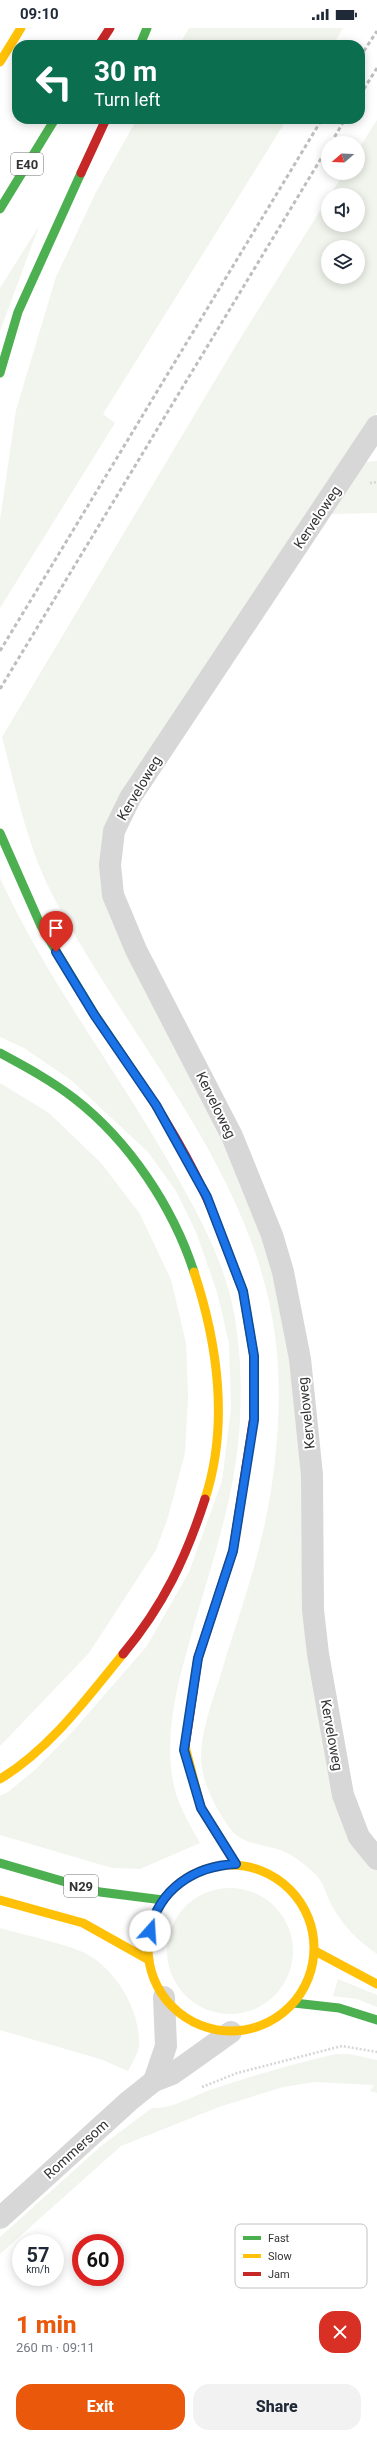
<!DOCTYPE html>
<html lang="en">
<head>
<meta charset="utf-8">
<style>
	body { margin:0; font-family:Roboto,sans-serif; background:#f2f2f3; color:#1f2937; height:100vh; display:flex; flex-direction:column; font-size:15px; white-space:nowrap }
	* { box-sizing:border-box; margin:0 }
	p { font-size:13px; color:#747a83 }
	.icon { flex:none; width:22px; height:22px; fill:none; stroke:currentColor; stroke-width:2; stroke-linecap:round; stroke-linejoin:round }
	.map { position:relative; height:2270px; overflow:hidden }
	.details { display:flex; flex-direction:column; background:#fff; flex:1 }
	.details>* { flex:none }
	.banner { position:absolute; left:12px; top:12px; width:353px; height:84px; border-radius:16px; box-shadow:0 2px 10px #0003; background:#0b6e4f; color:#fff; overflow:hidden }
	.needle { width:26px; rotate:251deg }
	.tools { position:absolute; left:321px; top:108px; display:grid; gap:8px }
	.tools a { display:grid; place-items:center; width:44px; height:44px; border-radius:50%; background:#fff; box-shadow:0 2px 10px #0003; font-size:20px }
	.speed { position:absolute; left:12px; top:2206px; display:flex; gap:8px; font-size:20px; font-weight:700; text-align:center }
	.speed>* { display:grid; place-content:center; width:52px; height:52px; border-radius:50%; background:#fff; box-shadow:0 2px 10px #0003; line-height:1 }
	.speed small { font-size:10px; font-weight:400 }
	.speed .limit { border:6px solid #d22; background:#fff; color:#111 }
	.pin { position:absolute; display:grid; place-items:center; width:34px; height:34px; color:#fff; margin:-41px -17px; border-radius:50% 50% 50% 0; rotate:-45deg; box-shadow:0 0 4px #0007 }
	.pin .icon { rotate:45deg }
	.me { position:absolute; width:44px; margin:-22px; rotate:19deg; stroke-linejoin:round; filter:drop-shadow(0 0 3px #0008) }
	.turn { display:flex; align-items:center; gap:14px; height:84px; padding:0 16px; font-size:18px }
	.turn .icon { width:52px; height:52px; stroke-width:2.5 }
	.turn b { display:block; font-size:28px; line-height:34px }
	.round { display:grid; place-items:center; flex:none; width:42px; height:42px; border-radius:16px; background:#f2f2f3 }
	.head { display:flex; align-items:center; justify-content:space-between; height:68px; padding:0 16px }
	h1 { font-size:24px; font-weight:800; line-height:30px; color:#ea580c }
	.primary-button { display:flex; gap:8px; margin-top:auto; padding:8px 16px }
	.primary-button a { flex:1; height:46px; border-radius:16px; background:#ea580c; color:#fff; font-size:16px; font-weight:800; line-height:46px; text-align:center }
	.primary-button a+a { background:#f2f2f3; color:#1f2937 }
	.status { display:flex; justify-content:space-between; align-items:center; height:28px; padding:0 20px; background:#fff; direction:ltr }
	.status svg { height:11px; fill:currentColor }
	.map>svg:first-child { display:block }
	.green { fill:#f1f5ed; fill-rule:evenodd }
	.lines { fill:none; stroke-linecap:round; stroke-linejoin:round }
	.path { stroke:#d6d6d6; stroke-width:2.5; stroke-dasharray:2 2; stroke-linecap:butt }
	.street { stroke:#d7d7d7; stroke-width:22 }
	.fast { stroke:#4caf50; stroke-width:9 }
	.slow { stroke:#ffc107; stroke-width:9 }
	.jam { stroke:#c62828; stroke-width:9 }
	.rail { stroke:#bebebe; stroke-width:3; stroke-dasharray:4 3; stroke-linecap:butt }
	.route-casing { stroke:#114b97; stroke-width:10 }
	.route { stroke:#1a73e8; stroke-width:7 }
	.labels { text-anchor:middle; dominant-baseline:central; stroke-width:4; stroke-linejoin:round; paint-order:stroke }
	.shield { fill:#fff; stroke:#707070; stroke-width:1 }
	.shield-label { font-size:13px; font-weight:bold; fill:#333 }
	.street-label { font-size:14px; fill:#333; stroke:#fff }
	.key { fill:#fff; stroke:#c2c2c2; stroke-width:1 }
	.key-label { font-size:11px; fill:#333 }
</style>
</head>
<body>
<div class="status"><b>09:10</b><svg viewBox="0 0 49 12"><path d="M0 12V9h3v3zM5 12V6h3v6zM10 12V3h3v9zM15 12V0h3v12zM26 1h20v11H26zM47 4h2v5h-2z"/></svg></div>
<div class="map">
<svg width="377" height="2270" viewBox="0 0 377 2270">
	<rect width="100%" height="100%" fill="#fff"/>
	<g class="green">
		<path d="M189,0H343L333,17H179Z"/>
		<path d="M137,91H287L103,386L115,395L0,580V492L16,382L56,249L96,164Z"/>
		<path d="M377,92V384L102,815L274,1237L299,1393L321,1699L377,1840V1926C357,1912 343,1898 331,1876C326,1866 323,1853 315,1846C307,1838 297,1830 287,1825C270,1816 243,1818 231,1802C220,1787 207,1764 203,1746C196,1717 210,1680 219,1652C232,1608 248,1564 259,1520C276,1457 284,1371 275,1307C253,1142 127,1010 52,866C27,818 16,761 2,709L238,314L328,170V197H358V167H330L344,145H358V122ZM328,219H358V249H328Z"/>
		<path d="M39,198L0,303V260Z"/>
		<path d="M377,433V485L331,486L366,434Z"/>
		<path d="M0,850C48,955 120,1046 176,1147C198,1186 220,1226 231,1271C240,1310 242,1350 240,1390C237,1464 212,1534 192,1604C179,1652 165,1697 172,1748C175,1772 188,1794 200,1815L140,1841L112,1840L0,1807V1768L8,1764L36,1741L74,1702L147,1618L189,1544L222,1453L231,1381L229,1315L217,1264L196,1204L176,1163L148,1124L71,1052L24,1020L0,1009Z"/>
		<path d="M0,1055L49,1085L101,1135L140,1186L171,1252L186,1315L188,1369L185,1425L168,1489L156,1522L89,1625L0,1718Z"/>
		<circle cx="230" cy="1923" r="63"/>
		<path d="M0,1900C24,1907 63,1915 85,1925C116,1941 141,1983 139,2018C138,2026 132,2035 128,2043L100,2031L0,2002Z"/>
		<path d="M338,1951L377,1967V1979L357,1971L333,1968Z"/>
		<path d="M336,2026H350L377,2032V2065L370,2063L374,2057L315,2054L283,2059L219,2079L121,2118L0,2226V2209L101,2118L152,2080C173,2081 190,2069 210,2062C251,2048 293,2036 336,2026Z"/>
	</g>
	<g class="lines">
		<g class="path">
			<path d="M370,455L377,454"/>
			<path d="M202,2059L237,2045L342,2018L377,2024"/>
		</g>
		<g class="street">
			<path d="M377,398L130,770L114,803L110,837L113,867L136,922L232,1108L272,1207L283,1244L300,1331L312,1447L313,1582L318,1626L343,1767L359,1809L377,1831"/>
			<path d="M154,2053L166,2018L164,1969"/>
			<path d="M0,2190L129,2073L154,2053L172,2046L192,2032L231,2004"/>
		</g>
		<g class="fast">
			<path d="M140,17L147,0"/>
			<path d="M0,181L55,91"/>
			<path d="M0,345L18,284L81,145"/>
			<path d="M0,805L41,898L95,987L139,1052"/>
			<path d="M0,1025C26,1039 52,1053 75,1071C129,1113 173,1179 194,1244"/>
			<path d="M217,1195L243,1263L254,1329V1388"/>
			<path d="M0,1835L100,1864L163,1872"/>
			<path d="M294,1975L339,1980L377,1992"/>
		</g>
		<g class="slow">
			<path d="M0,34L21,0"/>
			<path d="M194,1244C218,1316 229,1398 205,1471"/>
			<path d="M185,1718L201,1780L236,1836"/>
			<path d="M0,1751C50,1721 87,1670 123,1626"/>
			<circle cx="231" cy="1920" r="83"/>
			<path d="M0,1872L83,1895L149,1932"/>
			<path d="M315,1923L377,1956"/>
		</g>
		<g class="jam">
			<path d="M99,17L110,0"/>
			<path d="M81,145L106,91"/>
			<path d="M139,1052C169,1096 198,1145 217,1195"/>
			<path d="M123,1626C163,1578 186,1530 205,1471"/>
			<path d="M185,1718L198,1630L233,1523L254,1388"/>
		</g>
		<g class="rail">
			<path d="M360,29L377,3"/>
			<path d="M360,67L377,40"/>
			<path d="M331,115L345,91"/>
			<path d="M0,623L322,91"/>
			<path d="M0,661L328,119"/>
		</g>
	</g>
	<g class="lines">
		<defs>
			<path id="route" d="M56,924L95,988L156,1077L207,1169L243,1263L254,1328V1392L233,1523L198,1630L184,1722L201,1780L236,1836C194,1838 159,1861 150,1903"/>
		</defs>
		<use href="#route" class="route-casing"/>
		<use href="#route" class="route"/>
	</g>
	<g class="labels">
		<g class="shield">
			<rect x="11" y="125" width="32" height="22" rx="3"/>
			<rect x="64" y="1847" width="34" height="22" rx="3"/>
		</g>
		<g class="shield-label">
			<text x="27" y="136">E40</text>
			<text x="81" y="1858">N29</text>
		</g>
		<g class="street-label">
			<text transform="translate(317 489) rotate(-56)">Kerveloweg</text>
			<text transform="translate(139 760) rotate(-59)">Kerveloweg</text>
			<text transform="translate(216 1077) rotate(64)">Kerveloweg</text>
			<text transform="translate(306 1385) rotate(-96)">Kerveloweg</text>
			<text transform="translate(332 1707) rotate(80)">Kerveloweg</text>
			<text transform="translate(76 2121) rotate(-42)">Rommersom</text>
		</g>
	</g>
	<rect x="235" y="2196" width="132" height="64" rx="6" class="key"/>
	<rect x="243" y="2208" width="18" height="4" fill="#4caf50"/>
	<rect x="243" y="2226" width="18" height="4" fill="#ffc107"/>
	<rect x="243" y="2244" width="18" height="4" fill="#c62828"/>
	<g class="key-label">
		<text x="268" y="2214">Fast</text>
		<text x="268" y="2232">Slow</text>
		<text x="268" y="2250">Jam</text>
	</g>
</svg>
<div class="tools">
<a><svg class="needle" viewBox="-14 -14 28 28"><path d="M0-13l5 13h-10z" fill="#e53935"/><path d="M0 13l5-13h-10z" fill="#747a83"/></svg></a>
<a><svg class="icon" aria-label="sound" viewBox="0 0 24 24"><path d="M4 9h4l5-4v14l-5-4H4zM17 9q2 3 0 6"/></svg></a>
<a><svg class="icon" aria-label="layers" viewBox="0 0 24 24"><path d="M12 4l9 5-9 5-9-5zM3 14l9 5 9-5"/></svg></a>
</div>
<div class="speed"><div>57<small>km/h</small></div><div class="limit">60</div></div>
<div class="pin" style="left:56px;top:924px;background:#d93025"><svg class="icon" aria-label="arrive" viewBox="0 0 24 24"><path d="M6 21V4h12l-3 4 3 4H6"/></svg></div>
<svg class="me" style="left:150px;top:1903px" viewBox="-20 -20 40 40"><circle r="19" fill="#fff"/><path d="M0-13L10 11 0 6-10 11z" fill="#1a73e8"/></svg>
<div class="banner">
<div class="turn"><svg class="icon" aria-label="left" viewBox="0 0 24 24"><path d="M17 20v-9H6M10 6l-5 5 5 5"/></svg><div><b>30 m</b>Turn left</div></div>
</div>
</div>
<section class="details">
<div class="head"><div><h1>1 min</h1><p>260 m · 09:11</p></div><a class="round" style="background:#d93025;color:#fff"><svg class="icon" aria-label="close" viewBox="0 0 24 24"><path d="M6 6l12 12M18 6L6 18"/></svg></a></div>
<div class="primary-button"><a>Exit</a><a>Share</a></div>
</section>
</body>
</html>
